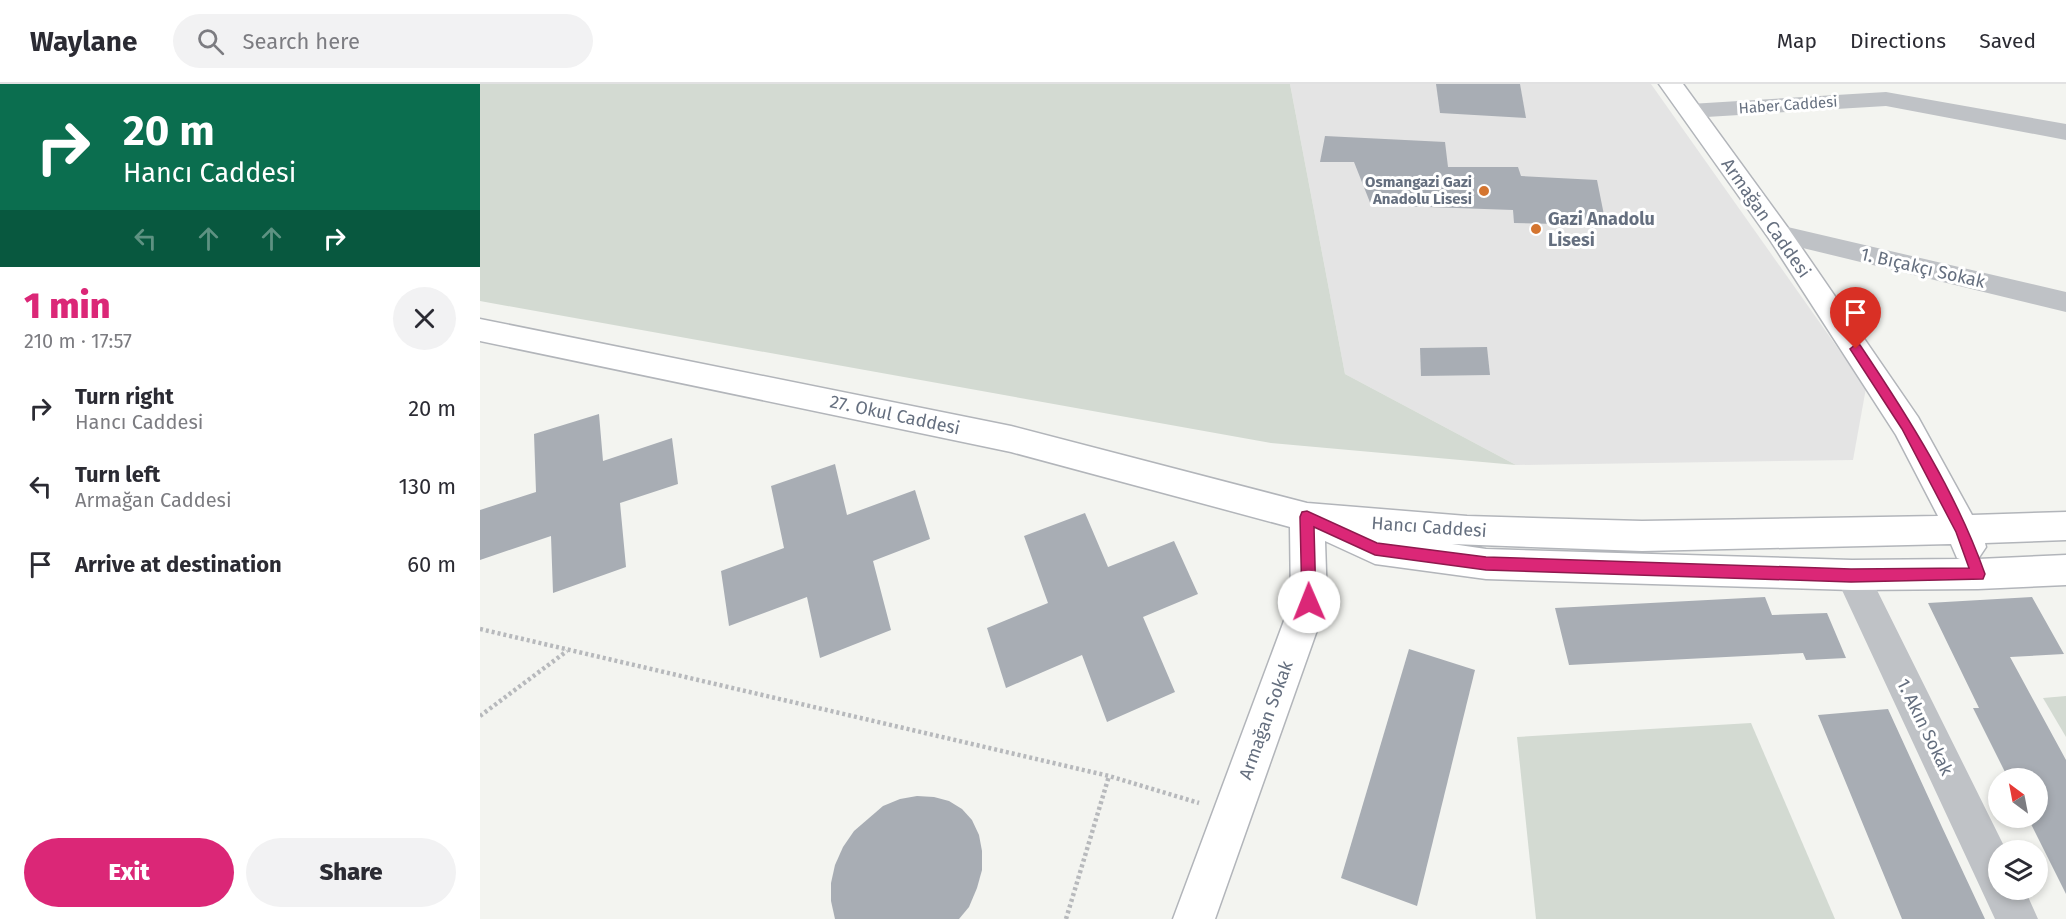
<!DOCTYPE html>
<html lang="en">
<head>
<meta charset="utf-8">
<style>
	body { margin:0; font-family:"Fira Sans",sans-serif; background:#f2f2f3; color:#2b2b33; height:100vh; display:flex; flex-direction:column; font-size:22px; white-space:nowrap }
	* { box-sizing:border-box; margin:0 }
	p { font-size:20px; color:#7c7c81 }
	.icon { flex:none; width:33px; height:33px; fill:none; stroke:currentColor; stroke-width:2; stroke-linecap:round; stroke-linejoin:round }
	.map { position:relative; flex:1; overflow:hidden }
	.sheet { display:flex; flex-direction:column; background:#fff; width:480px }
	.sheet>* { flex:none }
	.top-card { background:#0b6e4f; color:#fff; overflow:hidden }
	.needle { width:39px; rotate:328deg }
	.controls { position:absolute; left:1508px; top:684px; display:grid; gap:12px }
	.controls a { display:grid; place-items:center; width:60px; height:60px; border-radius:50%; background:#fff; box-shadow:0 3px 9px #0003; font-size:30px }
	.pin { position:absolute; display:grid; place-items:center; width:51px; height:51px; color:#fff; margin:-62px -26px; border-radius:50% 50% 50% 0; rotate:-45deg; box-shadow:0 0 6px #0007 }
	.pin .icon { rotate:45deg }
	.me { position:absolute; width:66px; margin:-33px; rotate:359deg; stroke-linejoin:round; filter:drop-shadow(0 0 4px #0008) }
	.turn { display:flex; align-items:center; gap:21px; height:126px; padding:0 24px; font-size:27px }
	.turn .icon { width:78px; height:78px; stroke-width:2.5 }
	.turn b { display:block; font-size:42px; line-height:51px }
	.lanes { display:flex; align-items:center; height:57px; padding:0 24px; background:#0003; justify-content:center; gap:30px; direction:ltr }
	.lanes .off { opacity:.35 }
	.round { display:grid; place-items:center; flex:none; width:63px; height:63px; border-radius:32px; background:#f2f2f3 }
	.headline { display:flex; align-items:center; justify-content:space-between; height:102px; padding:0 24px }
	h1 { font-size:36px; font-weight:800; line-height:45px; color:#db2777 }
	.action { display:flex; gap:12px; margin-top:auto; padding:12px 24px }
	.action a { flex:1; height:69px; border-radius:36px; background:#db2777; color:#fff; font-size:24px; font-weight:800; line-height:69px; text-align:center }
	.action a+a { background:#f2f2f3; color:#2b2b33 }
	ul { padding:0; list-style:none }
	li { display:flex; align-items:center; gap:18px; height:78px; padding:0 24px }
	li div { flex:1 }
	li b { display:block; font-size:22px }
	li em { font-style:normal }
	header { display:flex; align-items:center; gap:36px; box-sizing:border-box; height:84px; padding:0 30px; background:#fff; border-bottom:2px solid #e1e1e2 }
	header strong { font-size:28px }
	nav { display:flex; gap:33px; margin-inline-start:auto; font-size:21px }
	.search { width:420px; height:54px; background:#f2f2f3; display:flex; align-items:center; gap:15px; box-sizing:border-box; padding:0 21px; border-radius:33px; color:#7c7c81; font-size:22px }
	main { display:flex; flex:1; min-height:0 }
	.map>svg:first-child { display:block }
	.built { fill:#e4e4e4 }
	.green { fill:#d3dad2 }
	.building { fill:#a8adb4 }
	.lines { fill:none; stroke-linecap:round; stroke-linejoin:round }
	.secondary-casing { stroke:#b2b5ba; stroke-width:3 }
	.path { stroke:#b7b9bc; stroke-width:4.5; stroke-dasharray:3 3; stroke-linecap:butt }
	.street { fill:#bfc2c6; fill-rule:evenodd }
	.secondary { fill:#fff; fill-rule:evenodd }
	.route { fill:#db2777; stroke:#8e194d; stroke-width:1.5 }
	.poi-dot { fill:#d47530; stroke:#fff; stroke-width:2 }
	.labels { text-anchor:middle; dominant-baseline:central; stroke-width:6; stroke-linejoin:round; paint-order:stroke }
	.far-street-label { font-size:15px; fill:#656f7f; stroke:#fff }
	.far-poi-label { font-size:15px; font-weight:bold; fill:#656f7f; stroke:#fff; text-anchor:end }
	.street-label { font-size:18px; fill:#656f7f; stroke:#fff }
	.poi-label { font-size:18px; font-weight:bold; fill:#656f7f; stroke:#fff; text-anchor:start }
</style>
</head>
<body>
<header>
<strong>Waylane</strong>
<div class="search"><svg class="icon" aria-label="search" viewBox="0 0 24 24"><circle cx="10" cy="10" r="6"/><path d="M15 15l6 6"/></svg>Search here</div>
<nav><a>Map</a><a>Directions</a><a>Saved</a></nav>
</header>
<main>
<section class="sheet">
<div class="top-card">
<div class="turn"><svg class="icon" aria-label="right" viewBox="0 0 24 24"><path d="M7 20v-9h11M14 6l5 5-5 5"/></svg><div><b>20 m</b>Hancı Caddesi</div></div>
<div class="lanes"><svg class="icon off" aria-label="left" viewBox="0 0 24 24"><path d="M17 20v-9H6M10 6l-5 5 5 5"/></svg><svg class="icon off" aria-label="ahead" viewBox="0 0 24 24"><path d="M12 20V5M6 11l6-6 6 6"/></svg><svg class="icon off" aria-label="ahead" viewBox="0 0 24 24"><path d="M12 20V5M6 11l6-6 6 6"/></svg><svg class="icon" aria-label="right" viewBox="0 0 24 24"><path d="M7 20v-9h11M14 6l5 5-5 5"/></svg></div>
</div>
<div class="headline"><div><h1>1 min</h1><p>210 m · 17:57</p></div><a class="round"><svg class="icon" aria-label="close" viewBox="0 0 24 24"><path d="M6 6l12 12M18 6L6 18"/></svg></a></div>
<ul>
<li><svg class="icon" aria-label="right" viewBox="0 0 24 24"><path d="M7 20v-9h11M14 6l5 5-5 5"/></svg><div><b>Turn right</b><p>Hancı Caddesi</p></div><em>20 m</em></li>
<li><svg class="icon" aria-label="left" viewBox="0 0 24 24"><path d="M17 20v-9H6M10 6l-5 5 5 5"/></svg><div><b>Turn left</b><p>Armağan Caddesi</p></div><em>130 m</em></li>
<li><svg class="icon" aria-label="arrive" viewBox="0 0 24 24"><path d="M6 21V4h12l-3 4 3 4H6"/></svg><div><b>Arrive at destination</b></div><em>60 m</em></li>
</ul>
<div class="action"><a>Exit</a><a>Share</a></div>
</section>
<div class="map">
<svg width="1586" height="835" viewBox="0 0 1586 835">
	<rect width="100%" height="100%" fill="#f3f4f0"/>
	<path class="built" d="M810,0H1171L1386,304L1373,376L1036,381L865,290Z"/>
	<g class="green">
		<path d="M0,0H810L865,290L1036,381L791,359L0,217Z"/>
		<path d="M1586,612V653L1563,614Z"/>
		<path d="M1271,639L1355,835H1056L1037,653Z"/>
	</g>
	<g class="building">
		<path d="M956,0H1040L1046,34L960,29Z"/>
		<path d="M845,52L965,58L968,83H1038L1041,92L1117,96L1126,141L1034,139L1033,126L891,121L874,78H840Z"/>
		<path d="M1007,263L1010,291L941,292L940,264Z"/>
		<path d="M119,330L123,377L192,354L198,400L140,419L146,483L73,509L71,452L0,476V426L56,408L54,350Z"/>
		<path d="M355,380L367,431L435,406L450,455L393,477L411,546L340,574L327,513L249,542L241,487L304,464L291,402Z"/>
		<path d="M605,429L628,483L694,457L718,510L663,533L695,608L627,638L602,571L526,604L507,544L568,519L544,452Z"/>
		<path d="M1285,513L1292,531L1347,529L1366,574L1326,576L1323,569L1089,581L1075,524Z"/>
		<path d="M1552,513L1584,570L1530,573L1586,676V810L1548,734H1557V694H1528L1493,624H1499L1448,519Z"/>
		<path d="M929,565L995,586L937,822L861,794Z"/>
		<path d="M1408,625L1462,743L1505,835H1422L1338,631Z"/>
		<path d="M437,712L454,713L469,717L482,725L492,736L499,751L502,767V786L497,804L489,823L479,835H355L351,817V799L355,781L363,763L374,747L403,722L420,715Z"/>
	</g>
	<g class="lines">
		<defs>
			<path id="secondary" d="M1179,0H1203L1308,144L1438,333L1492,431L1586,428V456L1505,459L1506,463L1498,475L1586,471V501L1498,505L1372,506L1006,495L895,480L845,457L847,518L735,835H693L811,518L810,443L531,368L0,257V235L531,342L827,419L987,432L1162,437L1458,432L1416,351L1290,156ZM972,460L1162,467L1471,460L1477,474L1480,475L1372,476L1006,465Z"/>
		</defs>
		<use href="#secondary" class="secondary-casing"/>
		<g class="path">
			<path d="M0,545L629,692L719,719"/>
			<path d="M0,632L87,567"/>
			<path d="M586,835L629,692"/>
		</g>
		<g class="street">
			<path d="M1406,8L1586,40V56L1406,22L1210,34L1202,32L1198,27L1202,22L1210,20Z"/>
			<path d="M1299,141L1586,208V228L1290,156L1286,150L1290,144Z"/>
			<path d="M1372,476L1384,480L1526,766H1518V806H1545L1558,835H1515L1355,491L1360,480Z"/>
		</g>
		<use href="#secondary" class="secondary"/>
	</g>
	<path class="route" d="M1376,260L1380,261C1429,334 1476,408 1505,490L1503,495L1371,498L1006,486L895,471L834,443L836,518L834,523L829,525L824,523L822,518L820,433L822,428L827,427L897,459L1006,473L1371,485L1489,484L1476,448L1422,345L1370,265Z"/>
	<g class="poi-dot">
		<circle cx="1004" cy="107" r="6"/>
		<circle cx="1056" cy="145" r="6"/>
	</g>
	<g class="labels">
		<g class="far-street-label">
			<text transform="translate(1308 21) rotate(-4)">Haber Caddesi</text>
		</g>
		<g class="far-poi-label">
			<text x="992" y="98">Osmangazi Gazi<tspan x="992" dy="17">Anadolu Lisesi</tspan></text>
		</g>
		<g class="street-label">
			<text transform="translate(1286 134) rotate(55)">Armağan Caddesi</text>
			<text transform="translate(1443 184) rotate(13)">1. Bıçakçı Sokak</text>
			<text transform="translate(415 331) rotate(12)">27. Okul Caddesi</text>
			<text transform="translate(949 443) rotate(4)">Hancı Caddesi</text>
			<text transform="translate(786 636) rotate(-70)">Armağan Sokak</text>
			<text transform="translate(1445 643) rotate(64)">1. Akın Sokak</text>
		</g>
		<g class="poi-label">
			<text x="1068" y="135">Gazi Anadolu<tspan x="1068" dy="21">Lisesi</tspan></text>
		</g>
	</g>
</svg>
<div class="controls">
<a><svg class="needle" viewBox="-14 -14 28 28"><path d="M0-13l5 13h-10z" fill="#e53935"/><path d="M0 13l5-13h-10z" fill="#7c7c81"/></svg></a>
<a><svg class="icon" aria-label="layers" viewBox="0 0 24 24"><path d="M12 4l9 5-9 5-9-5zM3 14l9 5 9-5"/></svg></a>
</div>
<div class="pin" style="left:1376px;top:265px;background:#d93025"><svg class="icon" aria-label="arrive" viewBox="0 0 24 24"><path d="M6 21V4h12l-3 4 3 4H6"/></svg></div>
<svg class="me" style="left:829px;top:518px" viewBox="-20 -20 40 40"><circle r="19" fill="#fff"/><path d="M0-13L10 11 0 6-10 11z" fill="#db2777"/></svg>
</div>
</main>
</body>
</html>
